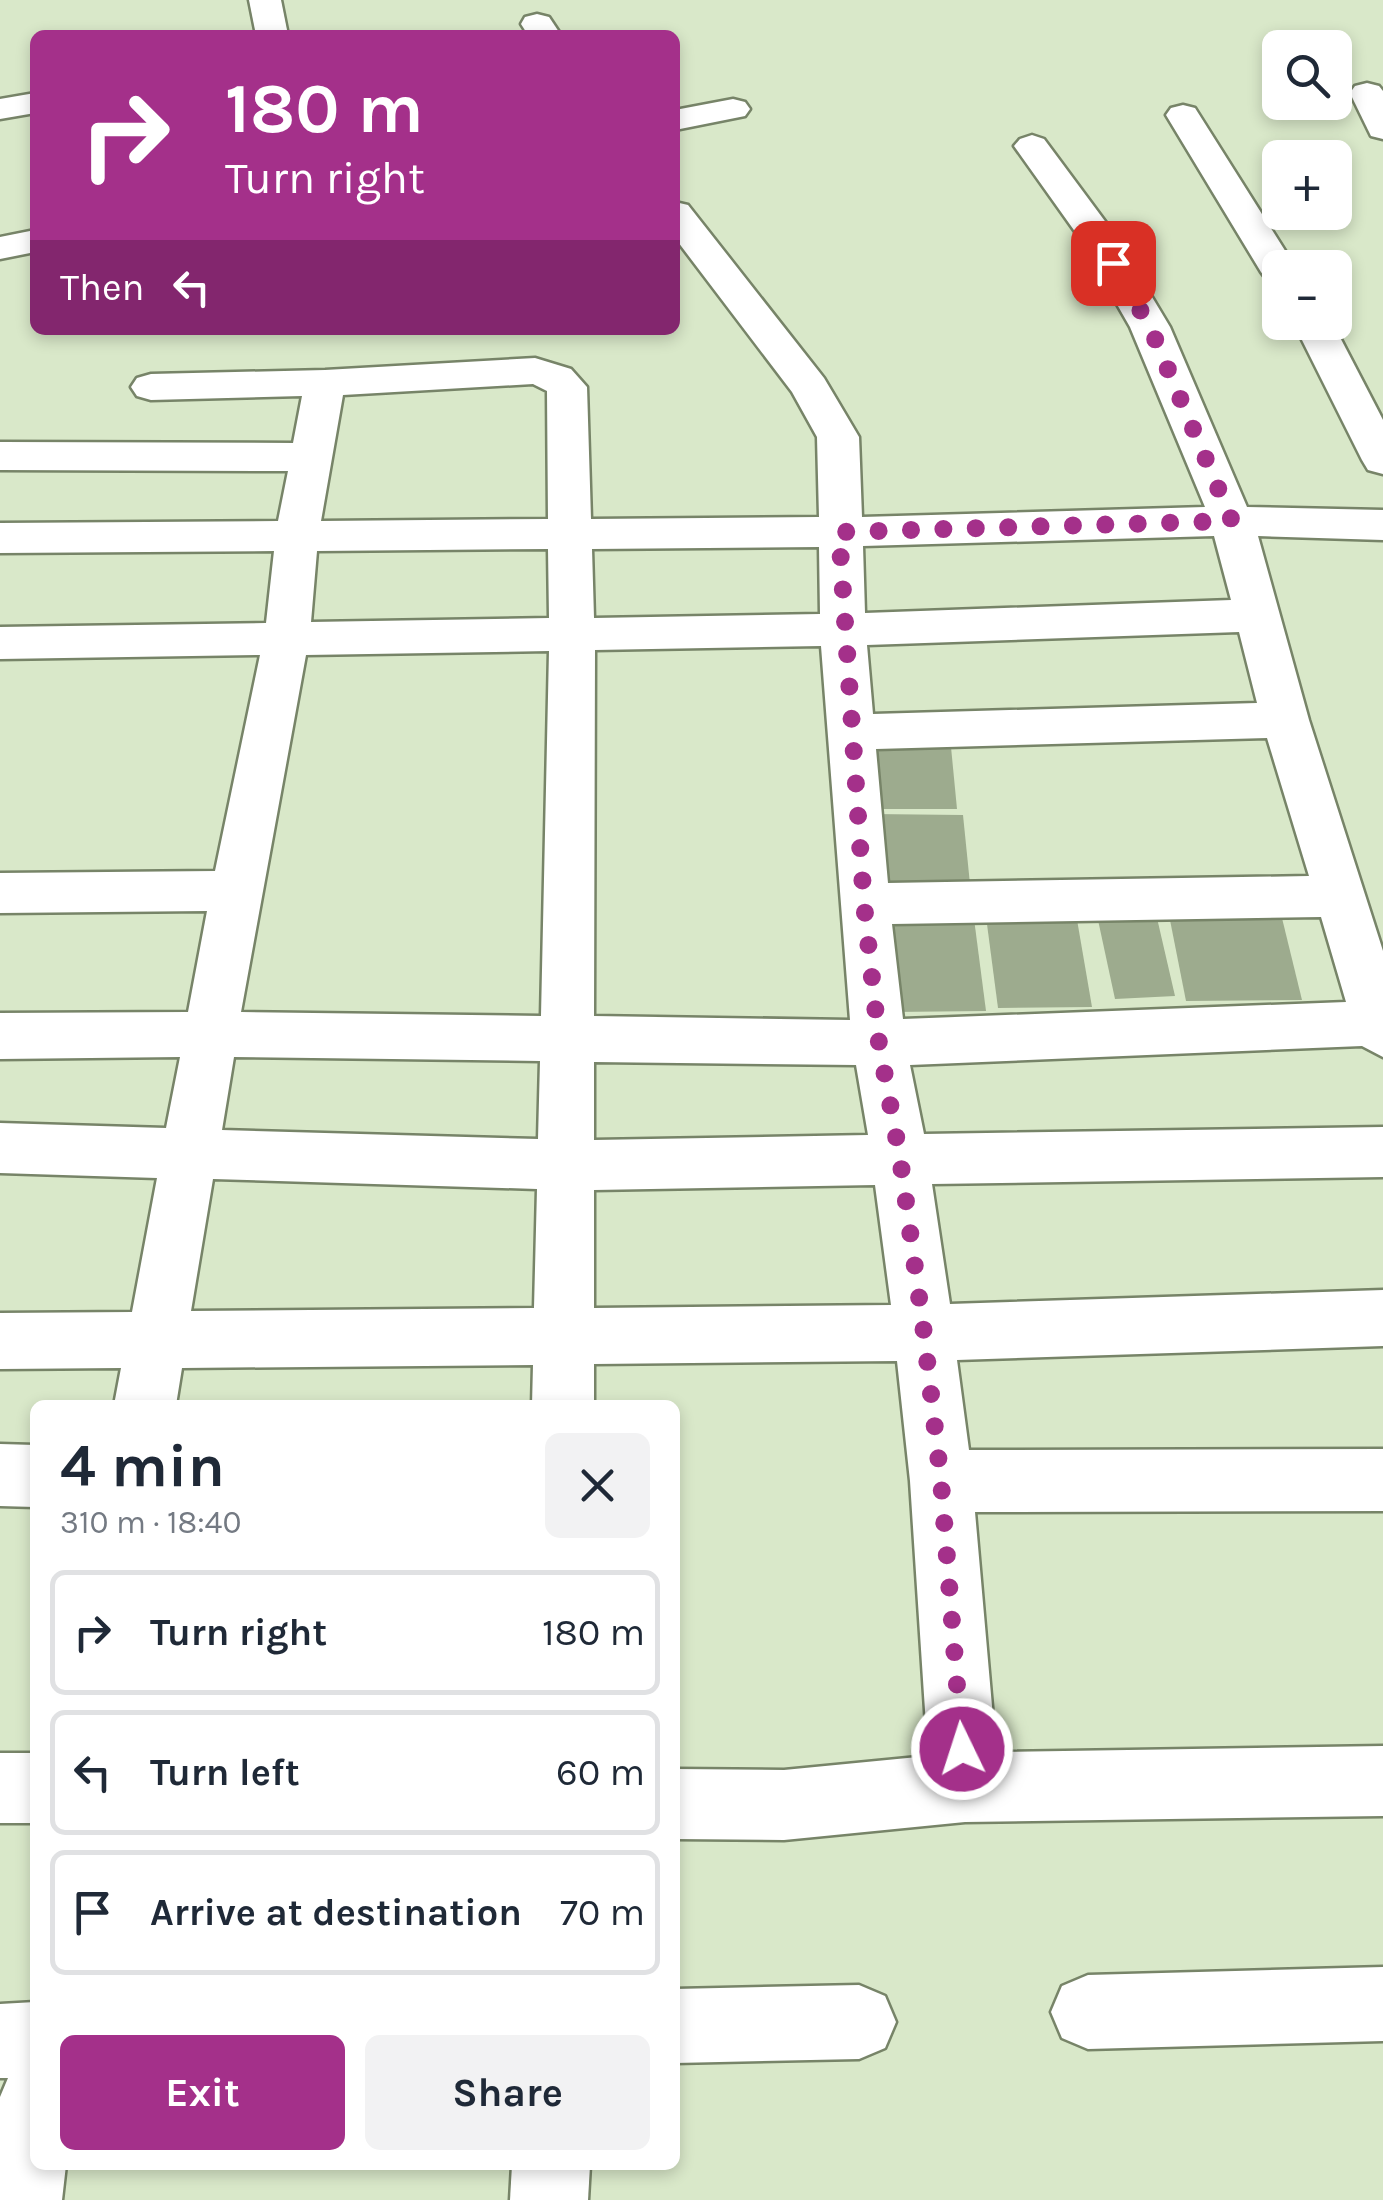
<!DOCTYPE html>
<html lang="en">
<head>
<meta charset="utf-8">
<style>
	body { margin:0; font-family:Karla,sans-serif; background:#f2f2f3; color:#1f2937; height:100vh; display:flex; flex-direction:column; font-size:38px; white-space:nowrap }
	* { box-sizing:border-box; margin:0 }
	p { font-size:32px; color:#747a83 }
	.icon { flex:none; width:55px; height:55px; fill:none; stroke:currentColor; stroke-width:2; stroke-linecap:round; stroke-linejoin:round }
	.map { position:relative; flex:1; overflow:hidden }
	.sheet { position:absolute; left:30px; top:1400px; width:650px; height:770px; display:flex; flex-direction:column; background:#fff; border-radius:15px; box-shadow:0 5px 15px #0003 }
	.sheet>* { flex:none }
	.banner { position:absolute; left:30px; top:30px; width:650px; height:305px; border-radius:15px; box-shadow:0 5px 15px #0003; background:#a4308a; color:#fff; overflow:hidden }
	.controls { position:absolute; left:1262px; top:30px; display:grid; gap:20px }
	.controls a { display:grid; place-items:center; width:90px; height:90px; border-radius:15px; background:#fff; box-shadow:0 5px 15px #0003; font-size:50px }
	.pin { position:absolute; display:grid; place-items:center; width:85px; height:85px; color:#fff; margin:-42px; border-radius:20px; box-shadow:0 5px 15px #0006 }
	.me { position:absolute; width:110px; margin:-55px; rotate:356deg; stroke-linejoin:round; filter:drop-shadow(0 0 8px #0008) }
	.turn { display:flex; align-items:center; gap:35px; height:210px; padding:0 30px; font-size:45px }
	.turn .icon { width:130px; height:130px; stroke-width:2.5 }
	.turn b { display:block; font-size:70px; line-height:85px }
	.then { display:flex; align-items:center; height:95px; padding:0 30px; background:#0003; gap:20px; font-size:38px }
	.round { display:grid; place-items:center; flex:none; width:105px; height:105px; border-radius:15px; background:#f2f2f3 }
	.overview { display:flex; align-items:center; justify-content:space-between; height:170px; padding:0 30px }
	h1 { font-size:60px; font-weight:700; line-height:75px }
	.button { display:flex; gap:20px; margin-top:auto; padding:20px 30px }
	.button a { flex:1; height:115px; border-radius:15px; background:#a4308a; color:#fff; font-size:40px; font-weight:700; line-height:115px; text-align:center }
	.button a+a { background:#f2f2f3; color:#1f2937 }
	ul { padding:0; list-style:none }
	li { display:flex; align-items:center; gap:30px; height:125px; margin:0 20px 15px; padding:0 10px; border:5px solid #e0e1e3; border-radius:15px }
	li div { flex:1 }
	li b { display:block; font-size:38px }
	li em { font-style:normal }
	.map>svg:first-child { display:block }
	.building { fill:#9dab8e }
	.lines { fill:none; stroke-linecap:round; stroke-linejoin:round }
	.street-casing { stroke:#778468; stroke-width:5 }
	.street { fill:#fff; fill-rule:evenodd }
	.route { stroke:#a4308a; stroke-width:18; stroke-dasharray:0 32.4 }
</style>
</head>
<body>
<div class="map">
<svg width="1383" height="2200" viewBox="0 0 1383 2200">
	<rect width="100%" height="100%" fill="#d9e8c9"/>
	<g class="building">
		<path d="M870,746L951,747L957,809H874Z"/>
		<path d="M872,814L963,815L971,894H877Z"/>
		<path d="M1075,908L1092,1007L998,1008L985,909Z"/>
		<path d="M973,911L986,1011L892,1012L883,913Z"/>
		<path d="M1281,914L1302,1000L1186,1001L1169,915Z"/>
		<path d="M1157,918L1175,996L1115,999L1098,920Z"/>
	</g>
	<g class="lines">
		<defs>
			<g id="street">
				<path d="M249,0H281L288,35H256Z"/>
				<path d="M537,14L549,17L561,35H528L521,24L525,17Z"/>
				<path d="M1367,83L1379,86L1383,91V139L1371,136L1350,93L1355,86Z"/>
				<path d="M35,93V113L0,119V99Z"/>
				<path d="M733,99L745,102L750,109L745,116L675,130V110Z"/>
				<path d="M1183,105L1195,108L1296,268H1280V283L1267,280L1261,272L1166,115L1171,108Z"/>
				<path d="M1032,135L1044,139L1113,232L1170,327L1247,507L1383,510V540L1258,536L1309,720L1383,951V1057L1362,1046L910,1065L924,1134L1383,1127V1177L932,1184L950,1304L1383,1290V1346L957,1360L969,1450L1383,1449V1511L975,1512L996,1752L1383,1746V1816L965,1822L784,1840L675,1839V1769L784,1770L928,1756L910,1481L897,1361L594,1364V1405H532L533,1365L182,1368L176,1405H114L121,1368L0,1369V1313L132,1312L157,1178L0,1173V1123L166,1128L180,1057L0,1059V1013L188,1012L207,911L0,913V873L215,871L260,655L0,659V627L266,623L274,551L0,553V523L278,521L288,471L0,470V442L293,443L302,396L151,400L137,396L131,387L137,378L151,374L325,370L535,358L571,369L587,387L591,519L819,517L817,437L792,392L675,238V202L688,205L824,378L859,437L862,517L1205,507L1130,327L1076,233L1014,146L1020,139ZM533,384L547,391L548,519L321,521L343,395ZM1214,536L1231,600L865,613L863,546ZM819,547L820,614L594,618L592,549ZM548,549L549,618L311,622L317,551ZM1239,632L1257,703L873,714L867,645ZM821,646L850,1020L594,1016L595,650ZM549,651L541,1016L241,1012L306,655ZM1267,738L1309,876L888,883L876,749ZM1321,917L1346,1002L903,1019L892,924ZM234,1057L540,1061L538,1139L222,1130ZM594,1062L856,1065L868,1135L594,1140ZM213,1179L537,1189L534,1308L191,1311ZM875,1185L891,1305L594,1308V1190Z"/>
				<path d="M35,230V252L0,259V237Z"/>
				<path d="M1293,322H1332L1383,420V474L1368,470L1362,460Z"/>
				<path d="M0,1444L35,1445V1507L0,1506Z"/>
				<rect x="0" y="1753" width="35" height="70"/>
				<path d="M1383,1967V2041L1088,2049L1062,2038L1051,2012L1062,1986L1088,1975Z"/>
				<path d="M859,1985L885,1996L896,2022L885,2048L859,2059L675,2063V1989Z"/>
				<path d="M35,2002V2165H66L62,2200H0V2097L8,2078H0V2004Z"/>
				<path d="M512,2165H590L588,2200H510Z"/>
			</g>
		</defs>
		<use href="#street" class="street-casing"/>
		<use href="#street" class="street"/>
	</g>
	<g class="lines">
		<path class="route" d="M962,1749L941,1481L924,1333L900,1158L879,1043L864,904L839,532L1232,521L1150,327L1113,263"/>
	</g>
</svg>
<div class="controls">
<a><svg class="icon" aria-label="search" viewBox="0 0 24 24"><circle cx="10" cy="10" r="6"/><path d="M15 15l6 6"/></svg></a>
<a>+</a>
<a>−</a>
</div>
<div class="pin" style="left:1113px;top:263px;background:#d93025"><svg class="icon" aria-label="arrive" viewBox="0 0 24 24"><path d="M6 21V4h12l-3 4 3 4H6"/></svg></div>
<svg class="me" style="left:962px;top:1749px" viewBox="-20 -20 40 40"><circle r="17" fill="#a4308a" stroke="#fff" stroke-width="3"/><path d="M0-11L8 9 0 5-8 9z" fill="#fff"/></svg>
<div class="banner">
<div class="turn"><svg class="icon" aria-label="right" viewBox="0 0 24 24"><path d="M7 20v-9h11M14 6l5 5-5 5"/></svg><div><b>180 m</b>Turn right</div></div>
<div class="then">Then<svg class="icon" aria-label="left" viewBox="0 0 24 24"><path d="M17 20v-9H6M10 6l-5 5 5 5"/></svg></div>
</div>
<section class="sheet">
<div class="overview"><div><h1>4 min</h1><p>310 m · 18:40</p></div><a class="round"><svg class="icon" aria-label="close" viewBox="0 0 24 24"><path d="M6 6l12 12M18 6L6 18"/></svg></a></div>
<ul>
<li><svg class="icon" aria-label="right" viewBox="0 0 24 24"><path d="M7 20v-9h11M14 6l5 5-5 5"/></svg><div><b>Turn right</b></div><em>180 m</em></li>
<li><svg class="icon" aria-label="left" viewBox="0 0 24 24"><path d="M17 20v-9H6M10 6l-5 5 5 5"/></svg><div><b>Turn left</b></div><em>60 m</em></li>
<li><svg class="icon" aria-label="arrive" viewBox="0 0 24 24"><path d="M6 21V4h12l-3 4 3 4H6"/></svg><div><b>Arrive at destination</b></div><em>70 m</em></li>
</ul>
<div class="button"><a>Exit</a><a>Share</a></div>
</section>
</div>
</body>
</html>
